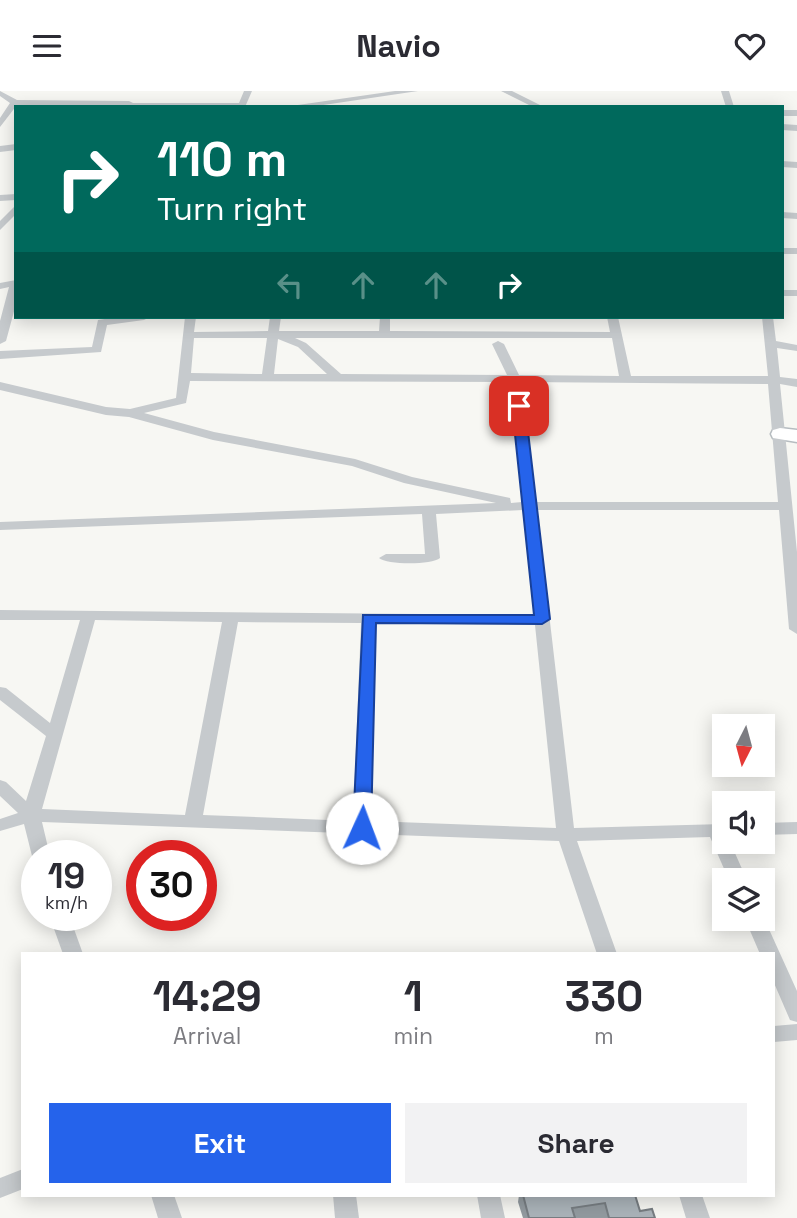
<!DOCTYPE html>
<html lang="en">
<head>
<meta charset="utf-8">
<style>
	body { margin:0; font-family:"Space Grotesk",sans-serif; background:#f2f2f3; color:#2b2b33; height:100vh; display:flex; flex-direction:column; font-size:26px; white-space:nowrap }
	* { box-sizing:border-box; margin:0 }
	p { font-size:23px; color:#7c7c81 }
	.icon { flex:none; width:38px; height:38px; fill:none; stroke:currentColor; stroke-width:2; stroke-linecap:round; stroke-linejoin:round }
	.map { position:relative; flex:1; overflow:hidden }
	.panel { position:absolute; left:21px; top:861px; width:754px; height:245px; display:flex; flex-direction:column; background:#fff; border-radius:0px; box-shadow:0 4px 18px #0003 }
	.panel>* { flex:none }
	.guide { position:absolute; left:14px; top:14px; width:770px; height:214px; border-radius:0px; box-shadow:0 4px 18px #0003; background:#00695c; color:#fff; overflow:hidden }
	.needle { width:46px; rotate:186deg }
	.fabs { position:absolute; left:712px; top:623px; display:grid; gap:14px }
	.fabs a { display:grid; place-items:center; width:63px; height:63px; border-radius:0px; background:#fff; box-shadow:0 4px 18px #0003; font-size:35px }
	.speed { position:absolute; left:21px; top:749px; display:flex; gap:14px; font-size:35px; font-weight:700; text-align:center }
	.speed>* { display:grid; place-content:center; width:91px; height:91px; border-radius:50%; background:#fff; box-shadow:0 4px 18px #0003; line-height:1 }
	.speed small { font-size:18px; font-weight:400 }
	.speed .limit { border:10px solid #d22; background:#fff; color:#111 }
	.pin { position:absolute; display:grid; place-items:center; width:60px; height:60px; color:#fff; margin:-30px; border-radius:14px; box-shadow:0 4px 10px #0006 }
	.me { position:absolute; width:77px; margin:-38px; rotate:2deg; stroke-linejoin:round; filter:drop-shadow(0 0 5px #0008) }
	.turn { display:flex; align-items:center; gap:24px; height:147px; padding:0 28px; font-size:32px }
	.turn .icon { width:91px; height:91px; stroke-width:2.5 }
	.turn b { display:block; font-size:49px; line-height:60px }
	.lanes { display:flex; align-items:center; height:66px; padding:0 28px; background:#0003; justify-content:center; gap:35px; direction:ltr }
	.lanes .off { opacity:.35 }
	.eta { display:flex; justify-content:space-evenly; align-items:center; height:119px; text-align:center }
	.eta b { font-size:42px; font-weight:800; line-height:49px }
	.primary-button { display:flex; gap:14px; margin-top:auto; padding:14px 28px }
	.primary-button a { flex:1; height:80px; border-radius:0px; background:#2563eb; color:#fff; font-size:28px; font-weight:800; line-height:80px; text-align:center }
	.primary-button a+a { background:#f2f2f3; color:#2b2b33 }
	header { display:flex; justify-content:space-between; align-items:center; height:91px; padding:0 28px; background:#fff; font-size:32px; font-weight:800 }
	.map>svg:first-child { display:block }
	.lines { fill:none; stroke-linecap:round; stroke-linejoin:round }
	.secondary-casing { stroke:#b6bcc0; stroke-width:3 }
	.street { fill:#c6cacd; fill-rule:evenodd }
	.secondary { fill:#fff; fill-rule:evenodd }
	.wall { fill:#929a9f }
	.building { fill:#aab3b9; stroke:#777d82; stroke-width:2 }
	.route { fill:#2563eb; stroke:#184099; stroke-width:2 }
</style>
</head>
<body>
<header><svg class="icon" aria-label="menu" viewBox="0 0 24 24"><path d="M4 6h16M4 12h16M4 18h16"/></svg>Navio<svg class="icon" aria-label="heart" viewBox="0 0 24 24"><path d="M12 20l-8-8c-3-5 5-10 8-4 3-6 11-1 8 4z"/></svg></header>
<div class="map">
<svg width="797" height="1127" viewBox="0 0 797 1127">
	<rect width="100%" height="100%" fill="#f7f7f3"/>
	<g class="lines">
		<defs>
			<path id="secondary" d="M780,337L797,339V351L773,347L771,343L773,339Z"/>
		</defs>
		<use href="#secondary" class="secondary-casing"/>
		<g class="street">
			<path d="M0,0L17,9L129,10L133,12H239L244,0H252L245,16L17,14L0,36V27L10,12L0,5Z"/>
			<path d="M395,0H418L310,16H284Z"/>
			<path d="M501,0H512L544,16H533Z"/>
			<path d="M721,0H729L734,16H726Z"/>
			<rect x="782" y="19" width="15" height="6"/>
			<path d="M782,33L797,34V40L782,39Z"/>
			<path d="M16,53V59L0,61V55Z"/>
			<path d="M782,70L797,71V77L782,76Z"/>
			<path d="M16,103V109L0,110V104Z"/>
			<path d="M16,114V123L0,139V130Z"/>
			<path d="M782,121L797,122V128L782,127Z"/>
			<rect x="782" y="157" width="15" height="6"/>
			<path d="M16,189V213L6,250L0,253V230L9,196L0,198V192Z"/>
			<rect x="782" y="199" width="15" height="6"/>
			<path d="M118,226H150L144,229L107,234L101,261L0,268V260L92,256L98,229Z"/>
			<path d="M185,226H196L194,241L268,240L270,226H281L279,240H379L380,226H390V240L610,241L607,226H618L631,285H768L762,226H773L776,250L797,254V260L777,257L780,286L797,288V296L780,293L797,461V543L789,538L779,419H537L574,737L724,733V751H730L747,789H729L710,746L577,750L617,863H597L559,750L42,731L50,765H37V770L32,765L24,733L0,740V728L18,722L0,705V689L6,691L26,710L46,645L0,609V596L6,597L50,632L80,529H0V519L534,524L523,419L436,423L440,467C432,474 387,474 379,467L386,463H425L422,423L0,439V431L496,412L404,392L352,375L213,349L129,326L106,324L0,299V291L106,316L130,318L176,307ZM194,247H267L262,283L191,282ZM295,247H612L619,285L519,284L504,253L498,250L492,253L507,284L341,283L306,252ZM278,248L298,256L327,283H274ZM190,290L510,291L522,411L511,412L510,407L412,386L355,368L214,341L144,322L186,312ZM522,291L768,293L778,411H536ZM95,529L222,531L185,724L42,718ZM238,531L361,532L353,730L203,724ZM376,532L535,534L556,737L371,730Z"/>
			<path d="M797,731V743L763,744V732Z"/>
			<path d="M49,824H69L83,863H63Z"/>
			<path d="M763,825L797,900V931L790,929L774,892V863H760L745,828H763Z"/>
			<path d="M797,933V949L774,951V935Z"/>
			<path d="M23,1078V1098L0,1107V1087Z"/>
			<path d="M151,1104H174L182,1127H158Z"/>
			<path d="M333,1104H356L359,1127H335Z"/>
			<path d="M477,1104H500L505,1127H481Z"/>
			<path d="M679,1104H702L710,1127H686Z"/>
		</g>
		<use href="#secondary" class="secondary"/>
	</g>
	<path class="wall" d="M519,1104H635L640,1120L655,1127H523L518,1111Z"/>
	<path class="building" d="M523,1104H635L640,1120L652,1118L655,1127H609L605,1112L572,1117L575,1127H529Z"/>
	<path class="route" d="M519,311L525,315L550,528L542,533L376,532L371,737L362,743L356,741L353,737L363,524H534L512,315Z"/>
</svg>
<div class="fabs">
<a><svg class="needle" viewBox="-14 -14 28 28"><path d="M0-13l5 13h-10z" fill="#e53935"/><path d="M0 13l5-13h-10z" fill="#7c7c81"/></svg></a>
<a><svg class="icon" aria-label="sound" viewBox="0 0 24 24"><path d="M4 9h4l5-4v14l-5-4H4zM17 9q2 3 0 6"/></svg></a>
<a><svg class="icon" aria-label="layers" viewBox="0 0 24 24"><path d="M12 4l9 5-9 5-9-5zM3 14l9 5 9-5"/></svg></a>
</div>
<div class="speed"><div>19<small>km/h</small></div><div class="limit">30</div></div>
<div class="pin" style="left:519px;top:315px;background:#d93025"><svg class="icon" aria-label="arrive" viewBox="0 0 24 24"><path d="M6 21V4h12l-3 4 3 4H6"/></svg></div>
<svg class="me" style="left:362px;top:737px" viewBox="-20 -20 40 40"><circle r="19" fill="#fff"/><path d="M0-13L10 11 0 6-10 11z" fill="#2563eb"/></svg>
<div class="guide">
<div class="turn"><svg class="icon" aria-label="right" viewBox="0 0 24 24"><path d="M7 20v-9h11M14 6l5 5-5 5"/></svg><div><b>110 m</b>Turn right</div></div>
<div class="lanes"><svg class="icon off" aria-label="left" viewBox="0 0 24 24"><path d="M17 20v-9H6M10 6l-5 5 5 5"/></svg><svg class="icon off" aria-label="ahead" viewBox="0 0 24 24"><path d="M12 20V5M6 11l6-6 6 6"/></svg><svg class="icon off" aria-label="ahead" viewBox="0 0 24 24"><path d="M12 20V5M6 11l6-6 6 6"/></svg><svg class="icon" aria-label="right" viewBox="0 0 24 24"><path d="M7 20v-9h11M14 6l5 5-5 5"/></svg></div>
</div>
<section class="panel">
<div class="eta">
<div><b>14:29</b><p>Arrival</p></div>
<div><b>1</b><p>min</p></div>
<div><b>330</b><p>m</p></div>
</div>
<div class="primary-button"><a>Exit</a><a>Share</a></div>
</section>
</div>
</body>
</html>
